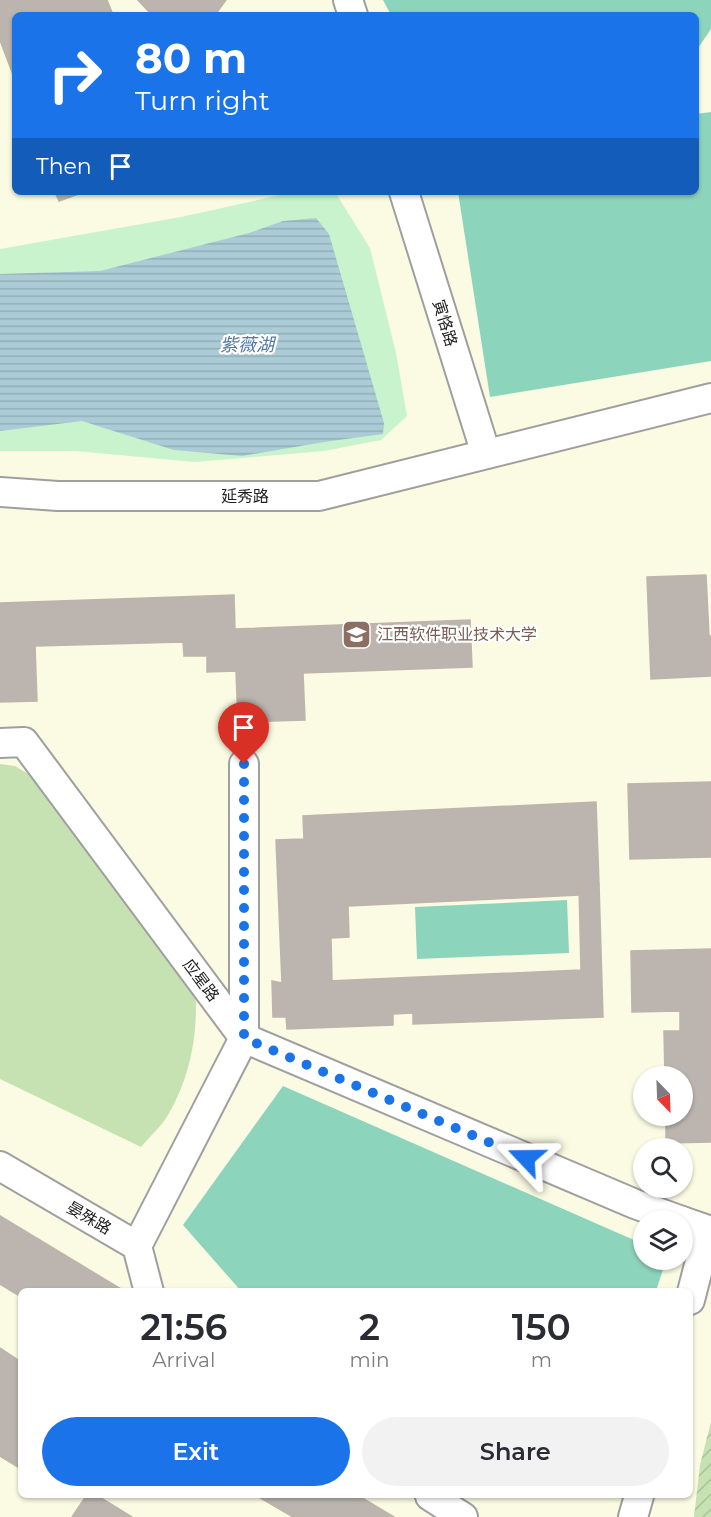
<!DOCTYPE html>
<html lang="en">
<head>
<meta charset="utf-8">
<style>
	body { margin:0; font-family:Montserrat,"Noto Sans SC",sans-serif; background:#f2f2f3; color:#2b2b33; height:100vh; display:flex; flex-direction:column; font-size:22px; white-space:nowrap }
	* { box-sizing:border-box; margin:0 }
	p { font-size:20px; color:#7c7c81 }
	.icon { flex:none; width:33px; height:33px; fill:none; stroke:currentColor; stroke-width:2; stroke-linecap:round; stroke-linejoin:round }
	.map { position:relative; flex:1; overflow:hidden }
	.side { position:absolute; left:18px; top:1288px; width:675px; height:210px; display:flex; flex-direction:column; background:#fff; border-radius:9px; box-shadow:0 2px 4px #0004 }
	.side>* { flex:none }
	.hud { position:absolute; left:12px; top:12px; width:687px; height:183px; border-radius:9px; box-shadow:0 2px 4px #0004; background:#1a73e8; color:#fff; overflow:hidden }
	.needle { width:39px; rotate:157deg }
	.controls { position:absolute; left:633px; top:1066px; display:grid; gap:12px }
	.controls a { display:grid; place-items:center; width:60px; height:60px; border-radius:50%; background:#fff; box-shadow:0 2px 4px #0004; font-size:30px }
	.pin { position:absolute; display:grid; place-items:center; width:51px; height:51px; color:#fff; margin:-62px -26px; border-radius:50% 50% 50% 0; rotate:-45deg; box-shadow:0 0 6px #0007 }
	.pin .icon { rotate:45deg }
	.me { position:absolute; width:66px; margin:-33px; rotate:293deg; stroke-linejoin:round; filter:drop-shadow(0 0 4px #0008) }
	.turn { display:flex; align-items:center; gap:21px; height:126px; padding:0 24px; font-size:27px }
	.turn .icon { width:78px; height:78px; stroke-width:2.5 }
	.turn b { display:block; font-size:42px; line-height:51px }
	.then { display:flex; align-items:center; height:57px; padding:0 24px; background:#0003; gap:12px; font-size:22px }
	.eta { display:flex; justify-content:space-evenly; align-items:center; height:102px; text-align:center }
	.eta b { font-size:36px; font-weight:600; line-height:42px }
	.primary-button { display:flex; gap:12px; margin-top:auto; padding:12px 24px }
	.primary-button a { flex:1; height:69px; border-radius:36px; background:#1a73e8; color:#fff; font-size:24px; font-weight:600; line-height:69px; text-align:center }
	.primary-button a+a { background:#f2f2f3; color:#2b2b33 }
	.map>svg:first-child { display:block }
	.education { fill:#fafbe2; fill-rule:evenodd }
	.grass { fill:#c7e2b2 }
	.park { fill:#c8f3cd }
	.garden { fill:url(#garden-furrows) }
	.pitch { fill:#8dd4bc }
	.water { fill:url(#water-rules) }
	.building { fill:#bbb4af; stroke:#beb4aa; stroke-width:1.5 }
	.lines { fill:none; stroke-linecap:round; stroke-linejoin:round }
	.minor-casing { stroke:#9f9f9f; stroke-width:32 }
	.minor { stroke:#fff; stroke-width:28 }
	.route { stroke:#1a73e8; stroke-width:10; stroke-dasharray:0 18 }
	.labels { text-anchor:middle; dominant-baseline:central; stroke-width:4.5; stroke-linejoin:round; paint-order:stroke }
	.street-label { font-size:16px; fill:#1e1e1e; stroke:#fff }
	.education-label { font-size:16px; fill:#785e54; stroke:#fff; text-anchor:start }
	.water-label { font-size:18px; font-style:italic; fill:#5679a3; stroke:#fff }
</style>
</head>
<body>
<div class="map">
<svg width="711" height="1517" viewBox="0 0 711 1517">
	<defs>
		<pattern id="garden-furrows" width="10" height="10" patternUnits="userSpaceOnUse" patternTransform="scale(1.5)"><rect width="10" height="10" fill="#c7e2b2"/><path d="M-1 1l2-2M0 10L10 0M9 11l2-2" fill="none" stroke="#aac199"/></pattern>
		<pattern id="water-rules" width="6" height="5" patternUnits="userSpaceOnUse" patternTransform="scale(1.5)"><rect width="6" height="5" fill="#abcbd6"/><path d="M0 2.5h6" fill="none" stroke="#93aeb7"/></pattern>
	</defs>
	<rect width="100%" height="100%" fill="#eeece6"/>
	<path class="education" d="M0,0H711V1517H0ZM15,15H696V192H15ZM644,1077H682V1116H644ZM644,1149H682V1188H644ZM644,1221H682V1260H644ZM21,1292H690V1496H21Z"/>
	<path class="grass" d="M0,764L15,766L40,781L195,990C199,1032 190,1078 168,1115C161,1127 149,1137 141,1147L0,1079Z"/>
	<path class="park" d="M294,192H335L370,248L396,353L407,416L381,440L324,451L195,462L75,451H0V249L181,217Z"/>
	<path class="garden" d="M711,1422V1517H694L700,1465Z"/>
	<g class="pitch">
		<path d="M383,0H711V29L696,51V15H391Z"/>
		<path d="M711,112V361L490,397L458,192H696V114Z"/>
		<path d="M567,900L569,953L417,959L415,907Z"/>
		<path d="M283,1086L643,1244L644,1260H666L656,1291H241L183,1225Z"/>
	</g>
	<path class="water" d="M316,218L329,234L384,423L383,434L324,442L242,456L174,450L82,421L0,431V274L100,271L249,233L283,221Z"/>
	<g class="building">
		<path d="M0,0H107L113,15H15V80L0,40Z"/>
		<path d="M138,0H226L215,15H152Z"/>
		<path d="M55,192H84L59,201Z"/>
		<path d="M706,575L709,636H711V676L651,679L647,577Z"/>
		<path d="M234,595L235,629L470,620L472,667L303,673L305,720L238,722L236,671L207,672V656H184L183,642L35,646L37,701L0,702V603Z"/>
		<path d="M711,782V857L630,859L628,784Z"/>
		<path d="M596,802L599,884L579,885V895L348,906L349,937L331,938L332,981L282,983L276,840L304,839L303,816Z"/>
		<path d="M599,884L603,1017L413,1024V1013L393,1014V1025L287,1029L286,1017H273L272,981L282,983L581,970L579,885Z"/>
		<path d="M711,949V1142L666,1143V1116H682V1077H665L664,1031H680V1011L632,1012L631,951Z"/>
		<path d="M0,1216L126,1292H21V1297L0,1284Z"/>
		<path d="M0,1348L21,1362V1469L0,1456Z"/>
		<path d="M86,1496H98L132,1517H72Z"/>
		<path d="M257,1496H359L394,1517H293Z"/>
	</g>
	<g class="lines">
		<defs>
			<g id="minor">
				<path d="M348,0L353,15"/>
				<path d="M404,192L486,454"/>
				<path d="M0,492L58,496H319L711,398"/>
				<path d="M0,743L24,742L244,1038L635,1204L682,1221"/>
				<path d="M0,1166L137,1246L149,1292"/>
				<path d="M682,1221L708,1230L690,1300"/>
				<path d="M137,1246L244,1038V764"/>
				<path d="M430,1496L463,1517"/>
				<path d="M633,1517L639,1496"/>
			</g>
		</defs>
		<use href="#minor" class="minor-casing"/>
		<use href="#minor" class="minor"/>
	</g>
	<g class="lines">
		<path class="route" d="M244,764V1038L526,1158"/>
	</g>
	<defs>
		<symbol id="university-square" viewBox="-11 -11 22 22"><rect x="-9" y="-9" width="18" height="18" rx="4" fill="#8d6e63" stroke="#fff"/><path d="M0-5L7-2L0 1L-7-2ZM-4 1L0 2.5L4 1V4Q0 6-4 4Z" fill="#fff"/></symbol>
	</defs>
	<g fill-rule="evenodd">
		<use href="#university-square" x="340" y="618" width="33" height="33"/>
	</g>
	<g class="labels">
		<g class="street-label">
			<text transform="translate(445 323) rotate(73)">寅恪路</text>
			<text x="245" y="496">延秀路</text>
			<text transform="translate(201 980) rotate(53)">应星路</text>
			<text transform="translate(89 1218) rotate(30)">晏殊路</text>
		</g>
		<g class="education-label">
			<text x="377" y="634">江西软件职业技术大学</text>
		</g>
		<g class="water-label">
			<text x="247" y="345">紫薇湖</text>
		</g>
	</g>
</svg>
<div class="controls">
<a><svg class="needle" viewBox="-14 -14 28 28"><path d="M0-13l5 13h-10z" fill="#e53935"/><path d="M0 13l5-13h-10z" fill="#7c7c81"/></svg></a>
<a><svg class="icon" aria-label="search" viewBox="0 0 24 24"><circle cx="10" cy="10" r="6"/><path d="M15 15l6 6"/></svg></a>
<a><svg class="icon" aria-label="layers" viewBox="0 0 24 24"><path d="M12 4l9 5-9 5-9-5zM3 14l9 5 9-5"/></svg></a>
</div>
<div class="pin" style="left:244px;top:764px;background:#d93025"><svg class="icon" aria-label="arrive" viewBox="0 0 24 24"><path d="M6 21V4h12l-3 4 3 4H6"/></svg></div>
<svg class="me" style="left:526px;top:1158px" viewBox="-20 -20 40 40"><path d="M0-17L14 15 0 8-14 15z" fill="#1a73e8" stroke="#fff" stroke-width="4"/></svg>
<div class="hud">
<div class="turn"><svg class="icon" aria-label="right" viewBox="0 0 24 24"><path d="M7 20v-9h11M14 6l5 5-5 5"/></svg><div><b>80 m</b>Turn right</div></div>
<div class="then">Then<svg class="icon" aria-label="arrive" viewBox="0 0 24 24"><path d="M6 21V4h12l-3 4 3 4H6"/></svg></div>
</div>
<section class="side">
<div class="eta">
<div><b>21:56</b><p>Arrival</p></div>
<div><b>2</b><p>min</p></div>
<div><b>150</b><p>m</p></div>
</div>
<div class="primary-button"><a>Exit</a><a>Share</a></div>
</section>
</div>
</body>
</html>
